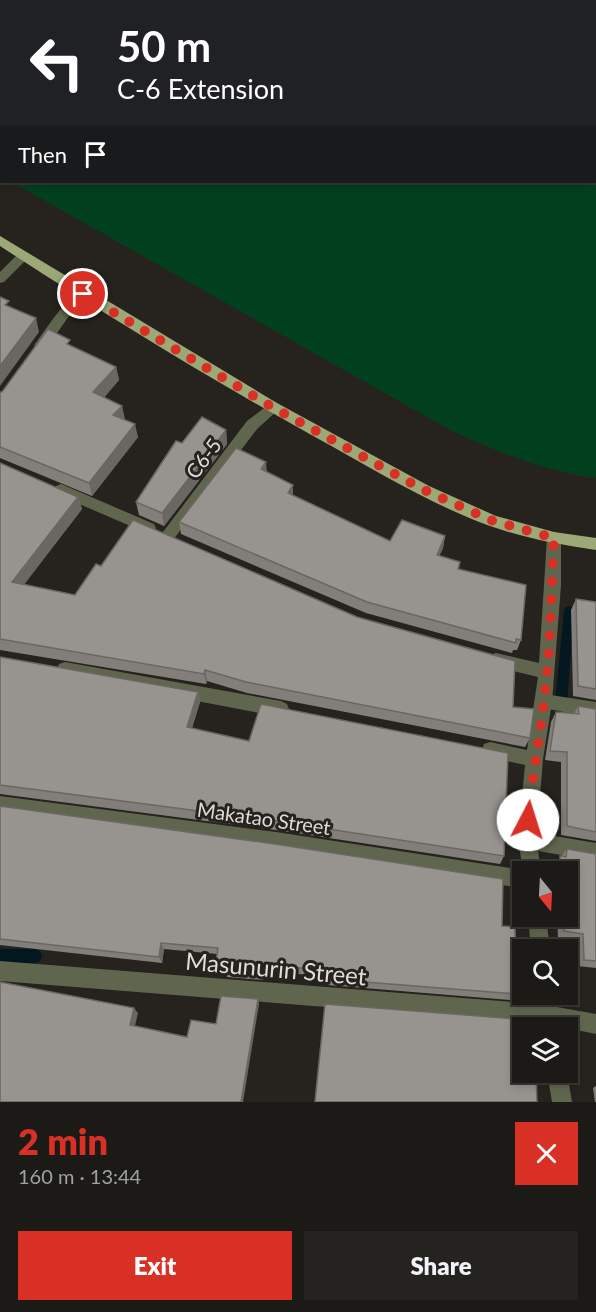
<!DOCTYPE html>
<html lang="en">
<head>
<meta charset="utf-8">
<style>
	body { margin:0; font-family:Lato,sans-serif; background:#252320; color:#f1f3f6; height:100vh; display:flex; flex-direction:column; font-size:22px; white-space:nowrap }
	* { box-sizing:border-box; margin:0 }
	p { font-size:20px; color:#a0a1a1 }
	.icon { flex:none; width:33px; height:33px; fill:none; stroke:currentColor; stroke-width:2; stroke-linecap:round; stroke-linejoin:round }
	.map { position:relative; height:1102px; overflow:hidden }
	.details { display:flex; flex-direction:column; background:#1c1a17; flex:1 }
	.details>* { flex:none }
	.banner { position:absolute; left:0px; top:0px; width:597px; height:183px; box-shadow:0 3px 9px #0003,0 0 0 2px #3a3836; background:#202124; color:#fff; overflow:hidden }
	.needle { width:39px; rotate:162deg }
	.tools { position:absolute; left:512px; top:861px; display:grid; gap:12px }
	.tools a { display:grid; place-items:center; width:66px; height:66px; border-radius:0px; background:#1c1a17; box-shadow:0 3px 9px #0003,0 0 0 2px #3a3836; font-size:30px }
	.pin { position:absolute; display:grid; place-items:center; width:51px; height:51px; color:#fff; margin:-26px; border:3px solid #fff; border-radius:50%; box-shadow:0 2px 6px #0007 }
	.me { position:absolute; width:66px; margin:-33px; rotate:5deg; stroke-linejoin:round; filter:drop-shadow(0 0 4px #0008) }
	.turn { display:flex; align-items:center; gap:21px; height:126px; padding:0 18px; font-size:27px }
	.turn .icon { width:78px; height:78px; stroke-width:2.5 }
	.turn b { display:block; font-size:42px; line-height:51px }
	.then { display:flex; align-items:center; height:57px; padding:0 18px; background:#0003; gap:12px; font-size:22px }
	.round { display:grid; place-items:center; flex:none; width:63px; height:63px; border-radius:0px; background:#252320 }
	.overview { display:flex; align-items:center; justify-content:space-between; height:102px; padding:0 18px }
	h1 { font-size:36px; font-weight:800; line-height:45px; color:#d93025 }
	.cta { display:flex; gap:12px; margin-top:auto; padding:12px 18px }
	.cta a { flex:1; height:69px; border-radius:0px; background:#d93025; color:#fff; font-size:24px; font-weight:800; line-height:69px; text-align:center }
	.cta a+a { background:#252320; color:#f1f3f6 }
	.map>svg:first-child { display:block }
	.green { fill:#00401f }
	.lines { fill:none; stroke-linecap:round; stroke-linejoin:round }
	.stream { fill:#02171f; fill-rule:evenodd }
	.service { fill:#60664e; fill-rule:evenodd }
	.minor { fill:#60664e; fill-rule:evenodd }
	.primary { fill:#9ca977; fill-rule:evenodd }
	.wall { fill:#827e7a }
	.shaded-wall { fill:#6a6763 }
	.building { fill:#97938e; stroke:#6a6763; stroke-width:1.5 }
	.route { stroke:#d93025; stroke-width:10; stroke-dasharray:0 18 }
	.labels { text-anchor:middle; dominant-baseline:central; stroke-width:6; stroke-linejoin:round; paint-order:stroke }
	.street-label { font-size:20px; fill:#deddda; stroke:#26231f }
	.near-street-label { font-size:24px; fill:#deddda; stroke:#26231f }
</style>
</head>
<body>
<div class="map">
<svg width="596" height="1102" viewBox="0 0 596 1102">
	<rect width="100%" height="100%" fill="#26231f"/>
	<path class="green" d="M0,0H596V478C546,472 498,452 452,431L12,182H596V2H2L1,176Z"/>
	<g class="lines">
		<g class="stream">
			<path d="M569,606L573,608L574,611L567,703L565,707L561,708L557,707L555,703L564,611L565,608Z"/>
			<path d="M0,949H35L40,951L42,956L40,961L35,963H0Z"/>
		</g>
		<g class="service">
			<path d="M72,0H82L71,2Z"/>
			<rect x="0" y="51" width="2" height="7"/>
			<path d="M0,112H2L0,119Z"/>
			<path d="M23,252L27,253V259L4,282L0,283V272L19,253Z"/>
			<path d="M83,290L87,291L89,294L87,297L69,316L45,350H35L34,347L35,344C46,330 67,295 83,290Z"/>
			<path d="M544,694L596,702V718L538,707L536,702L538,697Z"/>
		</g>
		<g class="minor">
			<path d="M272,402L279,407L277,411L257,429L173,540H163L161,536L163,532L247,421Z"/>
			<path d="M61,484L154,524L156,528L154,532L149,534L56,494L54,490L56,486Z"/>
			<path d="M554,532L559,534L561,538V585L552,702L543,759L537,833L596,843V861L538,851L541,872H522V888L276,850L0,812V796L276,832L523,870L518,840L525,765L484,756L482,750L484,744L490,742L527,750L538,677L496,667L490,665L488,660L490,655L496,653L539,663L547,538L549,534Z"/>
			<path d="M65,662L281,701L287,704L289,709L287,714L281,717L65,676L59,674L57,669L59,664Z"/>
			<path d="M528,916H546L550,950H531Z"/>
			<path d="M0,961L537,1004L536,994H556L557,1007L596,1014V1034L567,1028H540V1024L0,981Z"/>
			<path d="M547,1072H567L572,1102H552Z"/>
		</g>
		<path class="primary" d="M0,236L277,403L429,486L496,516L554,532L596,538V550C560,545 524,538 490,526C429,504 372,468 315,437C208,378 103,313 0,246Z"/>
	</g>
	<g class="wall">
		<path d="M72,346L116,367L119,380L104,397L122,406L124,420L138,437L92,496L0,458V392H2Z"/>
		<path d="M226,430L227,444L164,526L139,515L136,502L182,443Z"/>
		<path d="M0,463L78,497L82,509L24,584L513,707L530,738L525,747L247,693L207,681L206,684L0,650Z"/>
		<path d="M267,472L293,495L390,541L445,536L443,548L439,556L460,562L459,569L521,640L517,650H513L512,653L366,613L181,534L179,522Z"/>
		<path d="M576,599L596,602V700L573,696L571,610Z"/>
		<path d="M0,657L198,692L200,702L192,728L504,856L500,864L276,830L0,794Z"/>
		<path d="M578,706L596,709V841L561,835V762L545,760L551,722L556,712L574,714Z"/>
		<path d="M0,806L502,926L516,994L511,1000L327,985V978L265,969L263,980L227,977L226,969L218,968L216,962L217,954L164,949L162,963L0,945Z"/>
		<path d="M567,849L596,854V968L577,966V940L558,938L557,916H567V872H555V864Z"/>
		<path d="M596,1086V1102H595L593,1088Z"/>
	</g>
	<g class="shaded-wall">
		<path d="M36,318L39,332L0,386V366Z"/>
		<path d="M116,367L119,380L97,406L93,392Z"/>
		<path d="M122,406L125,419L116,428L113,415Z"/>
		<path d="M135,424L138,437L92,496L89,483Z"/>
		<path d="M226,430L227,444L164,526L162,513Z"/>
		<path d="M266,462L267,474L261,469Z"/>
		<path d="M293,485V497L288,493Z"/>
		<path d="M78,497L82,509L17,594L12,582Z"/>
		<path d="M445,536L443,548L434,567L437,555Z"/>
		<path d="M205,670L207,681L206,684L204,674Z"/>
		<path d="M198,692L200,702L189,737L187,727Z"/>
		<path d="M161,943L164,949L162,963L159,957Z"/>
		<path d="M265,963V969L263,980L262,974Z"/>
		<path d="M258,999L259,1004L243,1102H241Z"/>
		<path d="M134,1008L138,1013L134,1030L130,1025Z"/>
	</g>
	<g class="building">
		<path d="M0,297L9,301L5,305L36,318L0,366Z"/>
		<path d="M48,329L70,340L67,344L116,367L93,392L122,406L113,415L135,424L89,483L0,447V392H2Z"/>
		<path d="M202,417L226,430L162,513L136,502L176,441L182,443Z"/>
		<path d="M236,448L266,462L261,469L293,485L288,493L390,541L402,520L445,536L437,555L460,562L458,569L526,585L521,640L516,639V643L367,602L179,522Z"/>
		<path d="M0,463L78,497L12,582L75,595L96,564L101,566L133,520L357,617L515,661L513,707L534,709L530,738L246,682L205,670L204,674L0,639Z"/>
		<path d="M576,599L596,602V689L578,686Z"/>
		<path d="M0,657L198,692L187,727L249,741L261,704L508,753L504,856L276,821L0,785Z"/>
		<path d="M578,706L596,709V832L567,826V752L550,751L556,712L579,714Z"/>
		<path d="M0,806L275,844L503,879L502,926L515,927L516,994L327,979L328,972L265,963L262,974L226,971L227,964L216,962L218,948L161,943L159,957L0,939Z"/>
		<path d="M567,849L596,854V961L584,960L583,934L564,931L563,916H567V872H561L560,856L566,857Z"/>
		<path d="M0,982L134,1008L130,1025L187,1037L191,1020L216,1024L221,996L258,999L241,1102H0Z"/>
		<path d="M325,1004L517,1019V1040H522V1072H536L537,1102H315Z"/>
	</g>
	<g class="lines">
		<path class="route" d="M83,294L272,407L424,490L493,521L554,538C551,592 551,647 544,702C539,742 532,780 528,820"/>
	</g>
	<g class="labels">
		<g class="street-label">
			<text transform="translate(203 458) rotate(-53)">C6-5</text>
			<text transform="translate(264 818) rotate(8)">Makatao Street</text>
		</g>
		<g class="near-street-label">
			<text transform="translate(276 968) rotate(5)">Masunurin Street</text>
		</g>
	</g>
</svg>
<div class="tools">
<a><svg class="needle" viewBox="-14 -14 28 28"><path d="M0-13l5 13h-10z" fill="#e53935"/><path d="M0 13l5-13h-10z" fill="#a0a1a1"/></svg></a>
<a><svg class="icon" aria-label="search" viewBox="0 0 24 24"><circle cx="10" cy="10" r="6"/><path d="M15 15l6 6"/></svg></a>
<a><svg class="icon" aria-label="layers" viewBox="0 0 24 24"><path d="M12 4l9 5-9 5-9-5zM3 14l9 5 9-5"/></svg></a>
</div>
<div class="pin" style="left:83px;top:294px;background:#d93025"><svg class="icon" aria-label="arrive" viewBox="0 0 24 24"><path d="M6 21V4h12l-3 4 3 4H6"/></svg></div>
<svg class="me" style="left:528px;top:820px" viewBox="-20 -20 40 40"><circle r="19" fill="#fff"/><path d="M0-13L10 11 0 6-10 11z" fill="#d93025"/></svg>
<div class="banner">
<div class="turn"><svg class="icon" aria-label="left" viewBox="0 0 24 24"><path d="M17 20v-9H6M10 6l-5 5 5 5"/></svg><div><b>50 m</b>C-6 Extension</div></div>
<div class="then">Then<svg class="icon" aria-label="arrive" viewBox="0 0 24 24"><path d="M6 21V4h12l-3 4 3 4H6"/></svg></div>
</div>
</div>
<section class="details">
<div class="overview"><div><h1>2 min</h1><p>160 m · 13:44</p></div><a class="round" style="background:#d93025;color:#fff"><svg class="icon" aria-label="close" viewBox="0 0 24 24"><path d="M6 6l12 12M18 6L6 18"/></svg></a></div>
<div class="cta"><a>Exit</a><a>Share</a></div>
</section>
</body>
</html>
